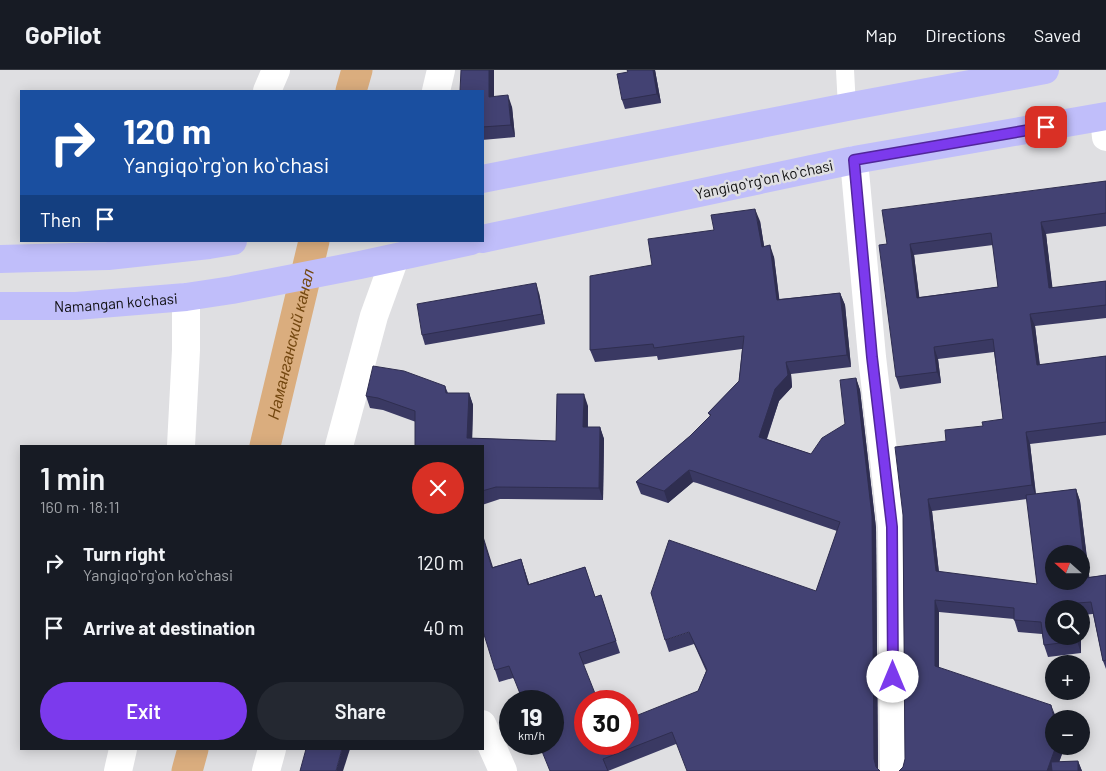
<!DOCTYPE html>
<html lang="en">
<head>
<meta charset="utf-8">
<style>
	body { margin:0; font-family:Barlow,sans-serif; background:#242831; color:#f1f3f6; height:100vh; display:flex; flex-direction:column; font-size:19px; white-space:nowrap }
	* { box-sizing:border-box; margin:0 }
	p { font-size:16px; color:#9ea1a6 }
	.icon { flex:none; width:28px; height:28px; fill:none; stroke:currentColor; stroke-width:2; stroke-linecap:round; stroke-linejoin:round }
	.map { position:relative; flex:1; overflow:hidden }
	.details { position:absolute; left:20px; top:375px; width:464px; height:305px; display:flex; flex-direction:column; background:#171b24; border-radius:0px; box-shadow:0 2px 12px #0003 }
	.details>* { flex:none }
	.hud { position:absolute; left:20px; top:20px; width:464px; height:152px; border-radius:0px; box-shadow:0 2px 12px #0003; background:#1a4fa0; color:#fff; overflow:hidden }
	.needle { width:32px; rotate:291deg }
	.controls { position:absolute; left:1045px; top:475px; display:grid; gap:10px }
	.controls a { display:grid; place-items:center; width:45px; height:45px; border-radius:50%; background:#171b24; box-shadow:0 2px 12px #0003; font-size:25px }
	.speed { position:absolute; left:499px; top:620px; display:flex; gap:10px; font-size:25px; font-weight:700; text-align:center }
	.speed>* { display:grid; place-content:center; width:65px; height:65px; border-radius:50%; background:#171b24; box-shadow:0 2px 12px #0003; line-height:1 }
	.speed small { font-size:12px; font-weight:400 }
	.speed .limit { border:8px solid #d22; background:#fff; color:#111 }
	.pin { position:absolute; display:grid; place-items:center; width:42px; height:42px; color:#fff; margin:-21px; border-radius:10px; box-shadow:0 2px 8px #0006 }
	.me { position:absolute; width:55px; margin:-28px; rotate:0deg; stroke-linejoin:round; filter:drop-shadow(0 0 4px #0008) }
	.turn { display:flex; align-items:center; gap:18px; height:105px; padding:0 20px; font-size:22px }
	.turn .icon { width:65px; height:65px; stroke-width:2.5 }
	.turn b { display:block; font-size:35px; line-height:42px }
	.then { display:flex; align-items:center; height:48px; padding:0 20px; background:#0003; gap:10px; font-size:19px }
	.round { display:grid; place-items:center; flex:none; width:52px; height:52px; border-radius:26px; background:#242831 }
	.headline { display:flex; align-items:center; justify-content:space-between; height:85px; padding:0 20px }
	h1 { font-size:30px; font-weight:600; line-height:38px }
	.primary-button { display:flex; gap:10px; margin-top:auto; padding:10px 20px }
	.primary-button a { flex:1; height:58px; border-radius:30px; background:#7c3aed; color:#fff; font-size:20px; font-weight:600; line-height:58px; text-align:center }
	.primary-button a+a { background:#242831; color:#f1f3f6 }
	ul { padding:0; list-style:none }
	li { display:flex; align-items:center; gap:15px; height:65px; padding:0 20px }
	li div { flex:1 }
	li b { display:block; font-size:19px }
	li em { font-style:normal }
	header { display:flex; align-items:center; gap:30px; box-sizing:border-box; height:70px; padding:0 25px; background:#171b24; border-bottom:1px solid #363941 }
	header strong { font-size:24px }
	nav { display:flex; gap:28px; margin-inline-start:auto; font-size:18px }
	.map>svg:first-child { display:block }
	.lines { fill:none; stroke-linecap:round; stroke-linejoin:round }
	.canal { stroke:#daad7e; stroke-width:31 }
	.service { stroke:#fff; stroke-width:18 }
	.minor { stroke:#fff; stroke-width:28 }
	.primary { stroke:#c0befa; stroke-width:28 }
	.wall { fill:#3a3963; fill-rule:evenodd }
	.shaded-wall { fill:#2f2e50 }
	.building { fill:#434273; stroke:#2f2e50; fill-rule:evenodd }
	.route-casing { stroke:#51269a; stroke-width:12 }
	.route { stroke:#7c3aed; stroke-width:9 }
	.labels { text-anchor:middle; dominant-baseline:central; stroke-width:5; stroke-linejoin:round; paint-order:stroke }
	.street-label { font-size:15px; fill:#0d0d0e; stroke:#dfdfe2 }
	.water-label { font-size:16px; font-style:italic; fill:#744811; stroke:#dfdfe2 }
</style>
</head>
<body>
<header>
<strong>GoPilot</strong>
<nav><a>Map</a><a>Directions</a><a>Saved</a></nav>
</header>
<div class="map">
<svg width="1106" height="701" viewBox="0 0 1106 701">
	<rect width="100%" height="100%" fill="#dfdfe2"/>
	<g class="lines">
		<g class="canal">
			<path d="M351,21L357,0"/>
			<path id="s1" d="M265,376L314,171"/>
			<path d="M187,701L193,679"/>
		</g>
		<path class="service" d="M845,0L847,37"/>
		<g class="minor">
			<path d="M267,21L276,0"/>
			<path d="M436,21L441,0"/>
			<path d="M1104,47L1106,67"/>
			<path d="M854,90L872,287L892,457L894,701"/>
			<path d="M181,376L186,280V227"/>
			<path d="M339,376L374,246L395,188"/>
			<path d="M482,654L503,701"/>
			<path d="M118,701L123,679"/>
			<path d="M266,701L272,679"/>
		</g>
		<g class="primary">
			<path d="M482,109L847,37L1045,0"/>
			<path d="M482,169L854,90L1106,46"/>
			<path d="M0,189L108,186L209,175L233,171"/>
			<path id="s2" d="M0,236H76L186,227L232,220L360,195L471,171"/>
		</g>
	</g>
	<g class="wall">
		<path d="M494,0V27L512,37L515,67L482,70V21Z"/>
		<path d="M627,0H655L661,33L625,39L622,30L628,2Z"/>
		<path d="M1106,111V156L1046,164L1052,218L1106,211V248L1035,256L1040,295L1106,286V365L1030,374L1036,424L1076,419L1080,431L1089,507L1106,505V599L1103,591L1093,544L1081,545V539H1054V566H1081V583L1048,587L1044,575L1042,564L1018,562L1014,549L939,542V598L1056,647V649H1054L1062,684L1059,692L1078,691L1082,701H899L903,697L905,689L903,445L946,371L983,356L1003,349L994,282L938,289L941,313L900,319L896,307L887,174ZM993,175L998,217L919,227L914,185ZM1027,429L1037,514L939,502L932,441Z"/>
		<path d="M760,151L764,176L774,187L779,229L840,223L845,235L851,297L791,304L792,317L779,331L767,369L811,384L845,354L856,308L860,320L876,458L878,699L676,674L608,701L513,608L499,612L495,600L493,497L521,489L529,514L585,497L595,527L601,525L620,583L583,595L585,674L698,621L706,601L694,574L669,582L665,570L816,521L837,461L697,413L693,412L668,433L641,424L636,412L690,366L710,346L708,343L739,311L742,279L658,290L657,286L595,292L590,280L652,195L714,160Z"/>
		<path d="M539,223L545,254L425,275L422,265Z"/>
		<path d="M445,316L448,323H469L473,335L472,368L556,371L588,336V357H600L604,369L603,430L500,429L482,435V376L383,340L370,338L366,326Z"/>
	</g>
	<g class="shaded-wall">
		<path d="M489,0H494V39L489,27Z"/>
		<path d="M653,0H655L661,33L657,24Z"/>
		<path d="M508,25L512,37L515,67L511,55Z"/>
		<path d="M755,139L760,151L766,188L762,177Z"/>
		<path d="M1041,152L1046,164L1054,230L1049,218Z"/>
		<path d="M910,174L914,185L921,240L917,228Z"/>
		<path d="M770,175L774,187L781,242L777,230Z"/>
		<path d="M536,213L539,223L545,254L542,244Z"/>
		<path d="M840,223L845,235L851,297L847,285Z"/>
		<path d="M1030,244L1035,256L1041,307L1037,295Z"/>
		<path d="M934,277L938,289L941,313L937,302Z"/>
		<path d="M786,292L791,304L792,317L779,331L763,379L759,367L775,319Z"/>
		<path d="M856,308L860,320L876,458L878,701L874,689Z"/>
		<path d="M469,323L473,335L472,376L467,368Z"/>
		<path d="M584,324L588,336L587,369L583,357Z"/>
		<path d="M600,357L604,369L603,430L599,418Z"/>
		<path d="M1026,362L1030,374L1036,427L1032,415Z"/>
		<path d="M689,400L693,412L668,433L664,421Z"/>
		<path d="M1076,419L1080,431L1091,520L1086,508Z"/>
		<path d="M928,429L932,441L940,513L936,501Z"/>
		<path d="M482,462L497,510L492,498L482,465Z"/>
		<path d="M521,489L525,501L533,527L528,515Z"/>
		<path d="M935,530L939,542V608L935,596Z"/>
		<path d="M1077,566H1081V583L1077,571Z"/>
		<path d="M1051,635L1056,647V649H1054Z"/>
		<path d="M1056,676H1061L1062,684L1056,701H1047Z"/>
		<path d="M342,679H350L343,701H336Z"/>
		<path d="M1078,691L1082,701H1078Z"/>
	</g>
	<g class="building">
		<path d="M461,0H489V27L508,25L511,55L482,57V21H460Z"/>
		<path d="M627,0H653L657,24L622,30L617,4L628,2Z"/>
		<path d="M1106,111V143L1041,152L1049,218L1106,211V235L1030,244L1037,295L1106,286V352L1026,362L1032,415L928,429L936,501L1037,514L1026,425L1076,419L1086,508L1106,505V590L1103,591L1091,532L1077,533V539H1054V566H1077V571L1044,575L1041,552L1014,550V538L935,530V596L1051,635L1054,650V676H1056L1047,701H899L903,697L905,689L903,445L895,377L946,371L945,360L983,356L982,352L1003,349L993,269L934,277L937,302L896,307L879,175L887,174L882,140ZM991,163L998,217L917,228L910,174ZM1054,484H1081V511H1054Z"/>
		<path d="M755,139L762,177L770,175L777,230L840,223L847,285L786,292L788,305L775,319L759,367L811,384L822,368L845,354L840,310L856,308L872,446L874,689L876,697L880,701H687L672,662L603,689L608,701H550L539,674H552V631H523L509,596L495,600L482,558V465L492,498L521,489L528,515L585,497L595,527L601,525L616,571L579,583L598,631H585V674H628V649L698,621L707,600L689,562L665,570L651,523L669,470L816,521L840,452L693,401L689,400L664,421L636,412L690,366L711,345L708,343L739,311L744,266L654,278L653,274L590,280V206L652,195L648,169L714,160L711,145Z"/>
		<path d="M536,213L542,244L422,265L417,234Z"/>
		<path d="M373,296L404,301L445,316L446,323H469L467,368L556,371L557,324H584L583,357H600L599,418L496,417L482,421V376H415V341L378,328L366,326Z"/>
		<path d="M306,679H342L336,701H300Z"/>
		<path d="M1078,691V701H1052L1051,692Z"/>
	</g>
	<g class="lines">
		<defs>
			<path id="route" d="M893,607L892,457L872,287L854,90L1046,57"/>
		</defs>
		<use href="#route" class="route-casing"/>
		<use href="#route" class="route"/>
	</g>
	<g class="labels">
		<g class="street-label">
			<text transform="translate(764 109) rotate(-12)">Yangiqoʻrgʻon koʻchasi</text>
			<text stroke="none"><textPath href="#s2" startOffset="116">Namangan ko'chasi</textPath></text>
		</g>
		<g class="water-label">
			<text stroke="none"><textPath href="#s1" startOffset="105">Наманганский канал</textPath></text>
		</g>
	</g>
</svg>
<div class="controls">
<a><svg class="needle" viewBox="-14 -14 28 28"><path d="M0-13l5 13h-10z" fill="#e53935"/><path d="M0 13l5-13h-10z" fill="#9ea1a6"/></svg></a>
<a><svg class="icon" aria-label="search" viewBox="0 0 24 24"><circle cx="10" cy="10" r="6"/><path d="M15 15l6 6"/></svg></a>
<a>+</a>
<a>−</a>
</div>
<div class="speed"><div>19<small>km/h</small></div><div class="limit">30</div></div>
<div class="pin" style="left:1046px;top:57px;background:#d93025"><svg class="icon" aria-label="arrive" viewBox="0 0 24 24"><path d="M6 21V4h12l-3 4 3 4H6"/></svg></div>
<svg class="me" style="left:893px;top:607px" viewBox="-20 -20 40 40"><circle r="19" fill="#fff"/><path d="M0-13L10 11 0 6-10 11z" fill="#7c3aed"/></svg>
<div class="hud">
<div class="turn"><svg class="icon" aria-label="right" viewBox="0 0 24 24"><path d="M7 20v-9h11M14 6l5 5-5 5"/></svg><div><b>120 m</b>Yangiqoʻrgʻon koʻchasi</div></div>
<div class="then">Then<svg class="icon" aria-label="arrive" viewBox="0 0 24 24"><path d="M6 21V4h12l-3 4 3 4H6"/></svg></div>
</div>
<section class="details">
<div class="headline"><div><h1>1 min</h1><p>160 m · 18:11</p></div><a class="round" style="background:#d93025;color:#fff"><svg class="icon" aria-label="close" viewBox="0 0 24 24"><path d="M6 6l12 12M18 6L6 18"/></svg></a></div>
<ul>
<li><svg class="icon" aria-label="right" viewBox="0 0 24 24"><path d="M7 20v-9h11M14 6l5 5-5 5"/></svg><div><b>Turn right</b><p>Yangiqoʻrgʻon koʻchasi</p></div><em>120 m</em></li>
<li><svg class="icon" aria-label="arrive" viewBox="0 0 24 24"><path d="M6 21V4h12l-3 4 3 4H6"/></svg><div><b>Arrive at destination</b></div><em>40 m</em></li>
</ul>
<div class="primary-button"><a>Exit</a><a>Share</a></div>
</section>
</div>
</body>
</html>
